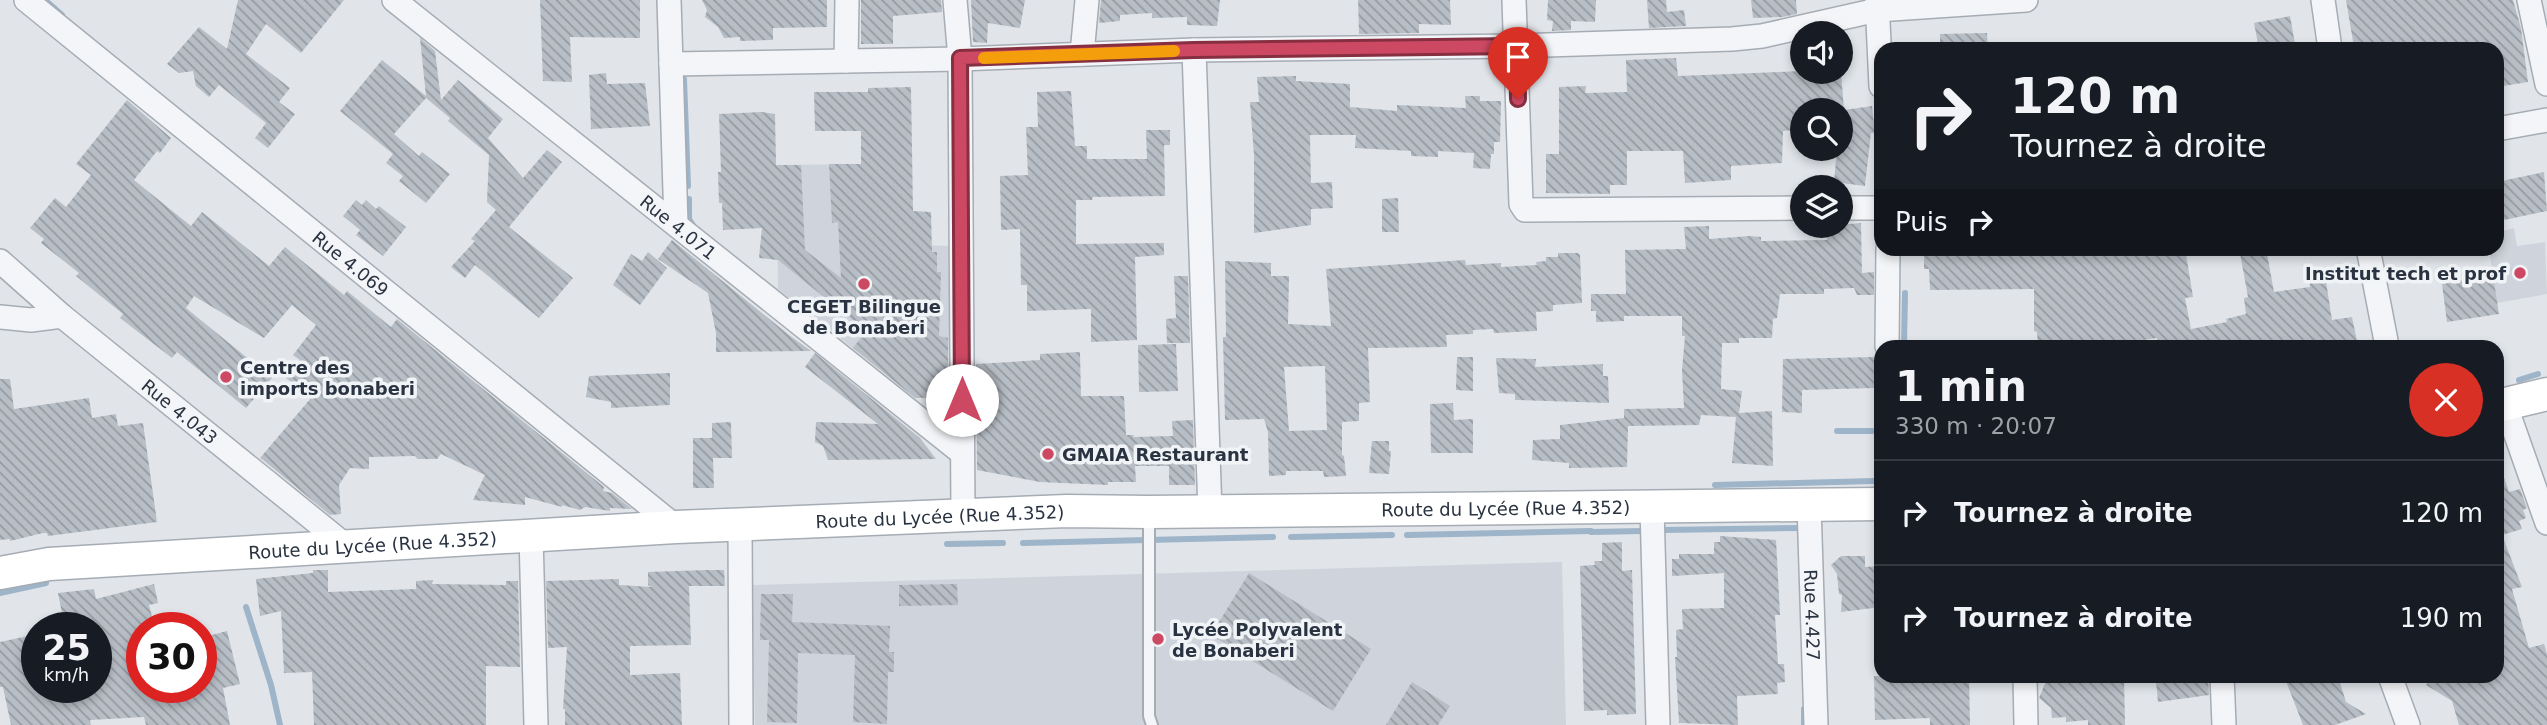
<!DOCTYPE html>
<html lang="fr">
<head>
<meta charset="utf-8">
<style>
	body { margin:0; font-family:"DejaVu Sans",sans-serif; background:#242831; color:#f1f3f6; height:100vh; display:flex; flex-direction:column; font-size:26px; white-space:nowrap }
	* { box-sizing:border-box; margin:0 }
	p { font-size:23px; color:#9ea1a6 }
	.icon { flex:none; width:38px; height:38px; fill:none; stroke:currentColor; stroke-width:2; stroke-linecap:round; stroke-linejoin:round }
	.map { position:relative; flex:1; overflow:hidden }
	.sheet { position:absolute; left:1874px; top:340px; width:630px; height:343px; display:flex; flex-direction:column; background:#171b24; border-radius:21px; box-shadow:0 4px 10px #0003 }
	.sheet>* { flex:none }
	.banner { position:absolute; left:1874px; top:42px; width:630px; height:214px; border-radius:21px; box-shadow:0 4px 10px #0003; background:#171b24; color:#f1f3f6; overflow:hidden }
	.fabs { position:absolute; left:1790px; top:21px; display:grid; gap:14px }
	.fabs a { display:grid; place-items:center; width:63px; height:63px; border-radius:50%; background:#171b24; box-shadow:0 4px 10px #0003; font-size:35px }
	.speed { position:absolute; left:21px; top:612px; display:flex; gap:14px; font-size:35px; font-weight:700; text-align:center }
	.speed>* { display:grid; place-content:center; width:91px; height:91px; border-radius:50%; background:#171b24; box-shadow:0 4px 10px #0003; line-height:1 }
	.speed small { font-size:18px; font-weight:400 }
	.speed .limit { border:10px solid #d22; background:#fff; color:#111 }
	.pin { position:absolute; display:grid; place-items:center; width:60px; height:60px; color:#fff; margin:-72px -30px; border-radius:50% 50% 50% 0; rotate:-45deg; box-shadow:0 0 7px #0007 }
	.pin .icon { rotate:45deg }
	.me { position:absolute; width:77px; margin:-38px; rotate:0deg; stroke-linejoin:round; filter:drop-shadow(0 0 5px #0008) }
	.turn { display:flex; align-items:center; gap:24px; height:147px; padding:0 21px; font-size:32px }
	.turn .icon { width:91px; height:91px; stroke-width:2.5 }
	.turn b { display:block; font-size:49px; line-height:60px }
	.then { display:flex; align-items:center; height:66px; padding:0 21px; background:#0003; gap:14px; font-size:26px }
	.round { display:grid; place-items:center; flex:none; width:74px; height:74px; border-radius:37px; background:#242831 }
	.headline { display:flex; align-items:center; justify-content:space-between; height:119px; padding:0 21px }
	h1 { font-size:42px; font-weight:700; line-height:52px }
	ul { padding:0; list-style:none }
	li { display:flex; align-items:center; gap:21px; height:105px; padding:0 21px; border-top:2px solid #363941 }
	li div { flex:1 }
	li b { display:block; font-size:26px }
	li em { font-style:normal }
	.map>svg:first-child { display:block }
	.built { fill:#cfd4dc }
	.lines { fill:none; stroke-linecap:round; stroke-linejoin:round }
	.stream { stroke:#9db4c9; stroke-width:6 }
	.building { fill:url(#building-back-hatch); fill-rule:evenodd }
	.service-casing { stroke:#a6acb4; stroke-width:14 }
	.minor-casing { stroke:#a6acb4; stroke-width:26 }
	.secondary-casing { stroke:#a6acb4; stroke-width:35 }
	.service { stroke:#f4f5f8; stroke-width:10 }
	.minor { stroke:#f4f5f8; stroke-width:23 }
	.secondary { stroke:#fff; stroke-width:32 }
	.route-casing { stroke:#852f40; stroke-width:18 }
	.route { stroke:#cd4863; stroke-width:12 }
	.slow { stroke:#f59e0b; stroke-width:12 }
	.poi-dot { fill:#cd4863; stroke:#f1f4f7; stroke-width:2.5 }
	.labels { text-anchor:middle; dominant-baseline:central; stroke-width:7; stroke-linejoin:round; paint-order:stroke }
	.street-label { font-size:18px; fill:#2a3341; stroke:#f1f4f7 }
	.poi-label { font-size:18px; font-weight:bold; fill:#2a3341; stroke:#f1f4f7; text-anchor:start }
</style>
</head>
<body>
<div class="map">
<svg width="2547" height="725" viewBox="0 0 2547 725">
	<defs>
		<pattern id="building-back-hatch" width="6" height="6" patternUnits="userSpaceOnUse" patternTransform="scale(1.75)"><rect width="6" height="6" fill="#b8bec6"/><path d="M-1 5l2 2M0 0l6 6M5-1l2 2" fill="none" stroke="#969ba2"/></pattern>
	</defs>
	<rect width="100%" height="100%" fill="#e1e5ea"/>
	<g class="built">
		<path d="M861,164L863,243L950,246L948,397L916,398L778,289L776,165Z"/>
		<path d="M2497,220L2499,232L2514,228L2517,246L2545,242L2547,294L2497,303L2489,249L2497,248Z"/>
		<path d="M1562,562L1566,725H755L752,585Z"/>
	</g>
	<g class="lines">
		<g class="stream">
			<path d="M45,0L62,15"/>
			<path d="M684,79L688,186"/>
			<path d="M689,199V219L694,227"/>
			<path d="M1904,346L1905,293"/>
			<path d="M2519,380L2538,374"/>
			<path d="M1837,431H1872"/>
			<path d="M1715,485L1874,481"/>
			<path d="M1662,530L1802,528"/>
			<path d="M1591,532L1643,531"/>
			<path d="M1407,535L1591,531"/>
			<path d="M1291,537L1392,535"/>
			<path d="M1023,543L1273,537"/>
			<path d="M947,544L1003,543"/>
			<path d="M0,593L46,583"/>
			<path d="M246,607L271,685L280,725"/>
			<path d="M1804,709V725"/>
		</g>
	</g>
	<g class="building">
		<path d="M238,0H344L301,53L266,24L246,54L290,88L279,102L295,114L268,148L255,138L266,123L219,85L209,97L196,86L193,71L179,73L167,64L199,27L227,49Z"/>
		<path d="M540,0H640V38L570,37L572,82L543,81Z"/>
		<path d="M702,0H827V27L773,28V40L740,41V37L724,38L718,27L705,17L707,10Z"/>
		<path d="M861,0H941L942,12L893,16V44H861Z"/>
		<path d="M971,0H1025L1020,28L988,23L987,43L973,42Z"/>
		<path d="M1101,0H1220L1217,26L1187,25V17L1152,18V13L1120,15V21L1099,23Z"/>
		<path d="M1358,0H1450L1451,25L1419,24V33L1359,34Z"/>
		<path d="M1548,0H1596L1595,22L1571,21V30L1552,31L1553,21L1547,20Z"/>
		<path d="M1647,0H1666L1667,12L1684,10L1686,26L1649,28Z"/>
		<path d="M1751,0H1796L1797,14L1782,17L1753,18Z"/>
		<path d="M2346,0H2513L2521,28L2528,82L2497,87V49H2383L2382,43L2354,47Z"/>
		<path d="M2290,16L2296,49H2259L2254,23Z"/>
		<path d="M1987,33L1988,49H1940V34Z"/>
		<path d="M420,38L435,51L441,100L458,80L503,119L488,138L523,178L547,150L562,162L509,227L573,278L539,318L475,265L465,278L451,267L475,241L471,239L496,210L487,202L489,155L448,121L450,118L426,98L394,134L419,156L422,152L450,174L426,203L399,181L403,176L386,163L393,154L340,111L382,60L426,96Z"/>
		<path d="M1676,58L1678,76L1802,71L1841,72L1844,110L1872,106L1875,133H1871L1865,186L1834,182L1837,149H1841V111L1843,110H1802V129L1783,131L1782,163L1731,166V180L1685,183L1683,151H1627V185H1610V194L1546,193V154H1559V87L1586,86L1585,93L1627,92L1626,60Z"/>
		<path d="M606,73L607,84L645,83L650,126L591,129L589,75Z"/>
		<path d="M1296,76V81L1350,84V107L1397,111V105L1466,108L1465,96H1480V101H1501L1500,142H1494V154H1491L1490,169L1473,168L1474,153L1438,151V157L1411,156V151L1355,148L1356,135H1310L1311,183L1332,182L1333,208L1311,209V225L1254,233V155L1250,102H1259L1257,77Z"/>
		<path d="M911,87L913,211L931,212L932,252H937V272H941L939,336L948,338V397L915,398L853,348L866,331L778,260L759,258L762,228L723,230L722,203H719L718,172H721L719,114L762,112L775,114L776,165H801L805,250L841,278L838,222L832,223L829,164H861V131H815L814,92H868V88Z"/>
		<path d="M1071,91L1075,146H1087V159H1147L1146,130H1170V145H1164L1165,196L1093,197L1092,200H1076V244L1164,243V255L1135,257L1137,340L1091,342V309L1027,311V285H1021L1020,229L1001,230L1000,176L1028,175L1026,127H1038L1037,92Z"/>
		<path d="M127,100L171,138L160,153L157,151L134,180L191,226L202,212L269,266L285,247L344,295L347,291L391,327L397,319L604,487L603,491L612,493L632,509L610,508V511L585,507L580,510L562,505V507L525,497V505L473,500L485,475L441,454L437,459H418L415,456L369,457V469L350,468L339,485L341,514L330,515L263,460L260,458L311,398L285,377L300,360L293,355L316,325L292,305L264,338L194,296L186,308L272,378L246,408L177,352L172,358L120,318L123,314L76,276L79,273L41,243L44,239L30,228L55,198L66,207L91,175L76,164Z"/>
		<path d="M2544,172L2547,211L2504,220L2497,182Z"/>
		<path d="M1398,198L1399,232H1382V199Z"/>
		<path d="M356,200L362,205L366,200L376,209L379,206L406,227L383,256L356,235L360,230L343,216Z"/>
		<path d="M1861,223L1862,273L1874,272V295H1857L1854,288L1824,289V294H1780L1777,318L1773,319L1772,338H1739V343H1722L1721,389L1742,391L1739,413L1772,411L1773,466L1732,463L1736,417L1701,415L1699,425L1628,426L1627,467L1569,468V463L1532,460L1533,440L1560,439V425L1624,418V409L1684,408L1682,370L1685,336H1682V316H1624V321L1596,322V311H1591V294H1626L1625,250L1686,249L1684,227L1709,226V239L1750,236L1761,237V241L1827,240V226Z"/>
		<path d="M672,240L789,335L811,351L716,352V333L708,293L658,259Z"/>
		<path d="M1924,248H2185L2193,297L2185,298L2191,329L2227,322L2226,319L2246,314L2244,298L2248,297L2239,248H2266L2274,292L2310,287L2309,277L2325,275L2332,320L2352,317L2358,346H2158L2157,338L2130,342V346H2038L2037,332L2034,331V289L1930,290L1929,269H1924Z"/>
		<path d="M648,252L667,268L640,305L613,285L631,254L642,261Z"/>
		<path d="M1558,253H1578L1580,255L1582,303L1553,305V311L1536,312L1537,331L1494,333L1493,329L1473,330V334L1446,335L1447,347L1368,348L1370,402L1359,403V421L1342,422V455L1344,456L1346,476L1324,477L1323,471H1286V475L1269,476L1268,432L1264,419L1225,420L1223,337H1226L1225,261L1271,263V276H1289L1288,324L1331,326L1326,269L1465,260L1466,265L1501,263V267L1537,265L1536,262L1546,261V257H1558ZM1325,366L1327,430L1289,431L1284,367Z"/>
		<path d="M2493,275L2499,314L2447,322L2442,284Z"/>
		<path d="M1174,276H1188L1190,343H1167L1166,319L1176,318Z"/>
		<path d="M1176,344L1178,391L1139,392L1138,345Z"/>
		<path d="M1080,352L1081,396H1124L1126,435H1134L1133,437L1173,436L1172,421L1193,420L1195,485H1169V466H1135L1136,482H1108V485L1040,482L977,470L976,364L1040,360V354Z"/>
		<path d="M815,353L920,438L936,459L828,460L823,446L815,442L816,422L878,424L805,367Z"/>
		<path d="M1457,357H1473V391L1456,390Z"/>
		<path d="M1874,357V388L1802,390V413L1782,412L1783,359Z"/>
		<path d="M1496,358L1536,359L1535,367L1603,364V376H1608L1609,403L1515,400V394L1499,393Z"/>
		<path d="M670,373V405L611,408V402L586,397L589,376Z"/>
		<path d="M0,379H10L14,409L89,398L92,418L116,414L118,426L143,423L157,522L48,536L47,533H43L10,541V539L0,540Z"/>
		<path d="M1453,403L1454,420L1473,419V453H1431L1430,404Z"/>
		<path d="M731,422L732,458H713L714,488H693V438H712V423Z"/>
		<path d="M1372,441H1389V451H1391L1389,474L1369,473Z"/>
		<path d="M2497,466H2500L2509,492L2520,489L2527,508L2523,510L2526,518L2519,521L2522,529L2502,535L2522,587L2512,589L2529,648L2544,644L2547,654V725H2459L2452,701L2426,685L2434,676H2497Z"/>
		<path d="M1720,536L1776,540L1780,615H1775L1778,664H1784L1785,682L1777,683L1778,694L1737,696L1738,725L1679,723L1675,657H1677L1676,630L1683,629L1682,609L1724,608V573L1672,576V559H1679V554H1714V542H1720Z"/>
		<path d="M1622,542V571L1632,570L1636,714L1607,715V710L1584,711L1580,566L1595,565L1594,561H1602V543Z"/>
		<path d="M1841,556H1865V567L1881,566V607L1841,612L1842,595L1839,594L1837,574L1831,565Z"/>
		<path d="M313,570H328V592L416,589V581L433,580L432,584L506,585V581H518L520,667L486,666V725H314L312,672L284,673L281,611L260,616L256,579L313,573Z"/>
		<path d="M707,570H724L725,586H689L691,645L630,646V675L680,673L682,725H565V709H563L567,647L548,648L546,581L619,579V585L652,587L648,585V572Z"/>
		<path d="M1249,573L1371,649L1333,711L1211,635Z"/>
		<path d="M154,584L158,603L149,605L155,628H142V688H201V638L227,631L240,684L223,688L230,725H146L144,717L90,720L91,725H11L3,687H0V642L37,634V688H96V628H65L58,593L94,589L96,599Z"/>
		<path d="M957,584L958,605L899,606V585Z"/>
		<path d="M761,594H793L792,622L890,626L889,652H894V672H888L887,724L853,722L855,655L798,653L797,723L767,722L769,640H760Z"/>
		<path d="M1874,676H1969L1970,725H1930V718L1875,720Z"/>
		<path d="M2084,676H2124L2125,725H2088V720L2066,722V717L2052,718L2051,708L2039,698L2046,681H2084Z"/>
		<path d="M2159,676H2208L2209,695L2158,702L2156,681H2160Z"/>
		<path d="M2284,676H2338L2346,702L2366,714L2335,725H2303Z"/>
		<path d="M1412,682L1450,706L1438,725H1386Z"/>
	</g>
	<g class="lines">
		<defs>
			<path id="service" d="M1149,515V716L1152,725"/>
			<g id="minor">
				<path id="s1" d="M26,0L676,527"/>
				<path id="s2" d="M394,0L962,453"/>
				<path d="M669,0L676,224"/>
				<path d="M955,0L960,59L963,514"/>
				<path d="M1514,0L1521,204L1525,210L1802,208"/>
				<path d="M1877,0L1881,86"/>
				<path d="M2323,0L2330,49"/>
				<path d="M2529,0L2547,84"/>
				<path d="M1194,50L1210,512"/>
				<path d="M1082,54L1087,0"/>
				<path d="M846,61L847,0"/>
				<path d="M671,64L960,59L1194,50L1517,46L1732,39L1762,36L1877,10L2026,0"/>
				<path d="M2497,129L2547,120"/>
				<path d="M1841,208H1881"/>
				<path d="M2368,248L2387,346"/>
				<path d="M0,261L62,316"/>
				<path id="s3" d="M0,317L31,320L62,316L345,545"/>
				<path d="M1887,346L1888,248"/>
				<path d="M2505,404L2547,523"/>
				<path id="s4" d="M1809,505L1816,725"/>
				<path d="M1652,508L1658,725"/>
				<path d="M740,524L741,725"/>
				<path d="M531,535L536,725"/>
				<path d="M2025,676L2026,725"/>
				<path d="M2222,676L2224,725"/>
				<path d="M2390,676L2408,725"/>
			</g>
			<g id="secondary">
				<path d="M2497,406L2547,394"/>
				<path id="s5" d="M0,573L49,564L676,527L1067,511L1149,512L1881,504"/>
			</g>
		</defs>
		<use href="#service" class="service-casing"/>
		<use href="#minor" class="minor-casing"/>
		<use href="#secondary" class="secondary-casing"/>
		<use href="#service" class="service"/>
		<use href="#minor" class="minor"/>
		<use href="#secondary" class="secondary"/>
	</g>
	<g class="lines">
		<defs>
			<path id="route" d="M962,400L960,58L1194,50L1517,46L1518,99"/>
		</defs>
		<use href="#route" class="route-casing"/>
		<use href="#route" class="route"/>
		<path class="slow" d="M984,58L1174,51"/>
	</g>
	<g class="poi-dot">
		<circle cx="2520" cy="273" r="7"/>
		<circle cx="864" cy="284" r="7"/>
		<circle cx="226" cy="377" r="7"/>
		<circle cx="1048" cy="454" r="7"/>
		<circle cx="1158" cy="639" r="7"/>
	</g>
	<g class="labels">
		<g class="street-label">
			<text stroke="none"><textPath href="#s2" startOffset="364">Rue 4.071</textPath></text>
			<text stroke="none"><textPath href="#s1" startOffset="418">Rue 4.069</textPath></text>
			<text stroke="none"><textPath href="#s3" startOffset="214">Rue 4.043</textPath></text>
			<text stroke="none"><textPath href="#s5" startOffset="1508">Route du Lycée (Rue 4.352)</textPath></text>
			<text stroke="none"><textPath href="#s5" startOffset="942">Route du Lycée (Rue 4.352)</textPath></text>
			<text stroke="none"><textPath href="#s5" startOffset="374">Route du Lycée (Rue 4.352)</textPath></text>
			<text stroke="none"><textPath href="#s4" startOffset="110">Rue 4.427</textPath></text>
		</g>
		<g class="poi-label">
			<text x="2506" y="273" text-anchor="end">Institut tech et prof</text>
			<text x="864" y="306" text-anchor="middle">CEGET Bilingue<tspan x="864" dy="21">de Bonaberi</tspan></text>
			<text x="240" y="367">Centre des<tspan x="240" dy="21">imports bonaberi</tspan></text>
			<text x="1062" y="454">GMAIA Restaurant</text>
			<text x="1172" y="629">Lycée Polyvalent<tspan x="1172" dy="21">de Bonaberi</tspan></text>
		</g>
	</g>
</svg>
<div class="fabs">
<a><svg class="icon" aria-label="sound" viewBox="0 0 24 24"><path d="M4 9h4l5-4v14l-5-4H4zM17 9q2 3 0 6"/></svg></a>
<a><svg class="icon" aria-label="search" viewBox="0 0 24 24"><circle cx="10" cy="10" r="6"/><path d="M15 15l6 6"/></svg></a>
<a><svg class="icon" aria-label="layers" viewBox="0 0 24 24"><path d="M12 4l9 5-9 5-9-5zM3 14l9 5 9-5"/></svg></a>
</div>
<div class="speed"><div>25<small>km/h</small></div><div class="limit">30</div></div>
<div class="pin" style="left:1518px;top:99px;background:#d93025"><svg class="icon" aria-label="arrive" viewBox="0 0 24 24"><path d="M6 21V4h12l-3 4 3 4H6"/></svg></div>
<svg class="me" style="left:962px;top:400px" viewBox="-20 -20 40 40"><circle r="19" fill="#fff"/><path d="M0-13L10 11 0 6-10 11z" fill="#cd4863"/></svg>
<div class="banner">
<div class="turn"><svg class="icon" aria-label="right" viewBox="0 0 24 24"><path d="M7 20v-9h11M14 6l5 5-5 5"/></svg><div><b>120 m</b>Tournez à droite</div></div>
<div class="then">Puis<svg class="icon" aria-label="right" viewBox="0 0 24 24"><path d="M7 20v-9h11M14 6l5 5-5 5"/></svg></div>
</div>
<section class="sheet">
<div class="headline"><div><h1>1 min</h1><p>330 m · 20:07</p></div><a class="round" style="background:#d93025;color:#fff"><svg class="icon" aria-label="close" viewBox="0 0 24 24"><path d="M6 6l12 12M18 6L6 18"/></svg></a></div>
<ul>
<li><svg class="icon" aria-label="right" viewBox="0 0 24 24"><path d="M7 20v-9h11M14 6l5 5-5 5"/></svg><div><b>Tournez à droite</b></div><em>120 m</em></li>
<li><svg class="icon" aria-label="right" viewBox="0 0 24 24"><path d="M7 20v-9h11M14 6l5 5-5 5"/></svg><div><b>Tournez à droite</b></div><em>190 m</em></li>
</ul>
</section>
</div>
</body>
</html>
